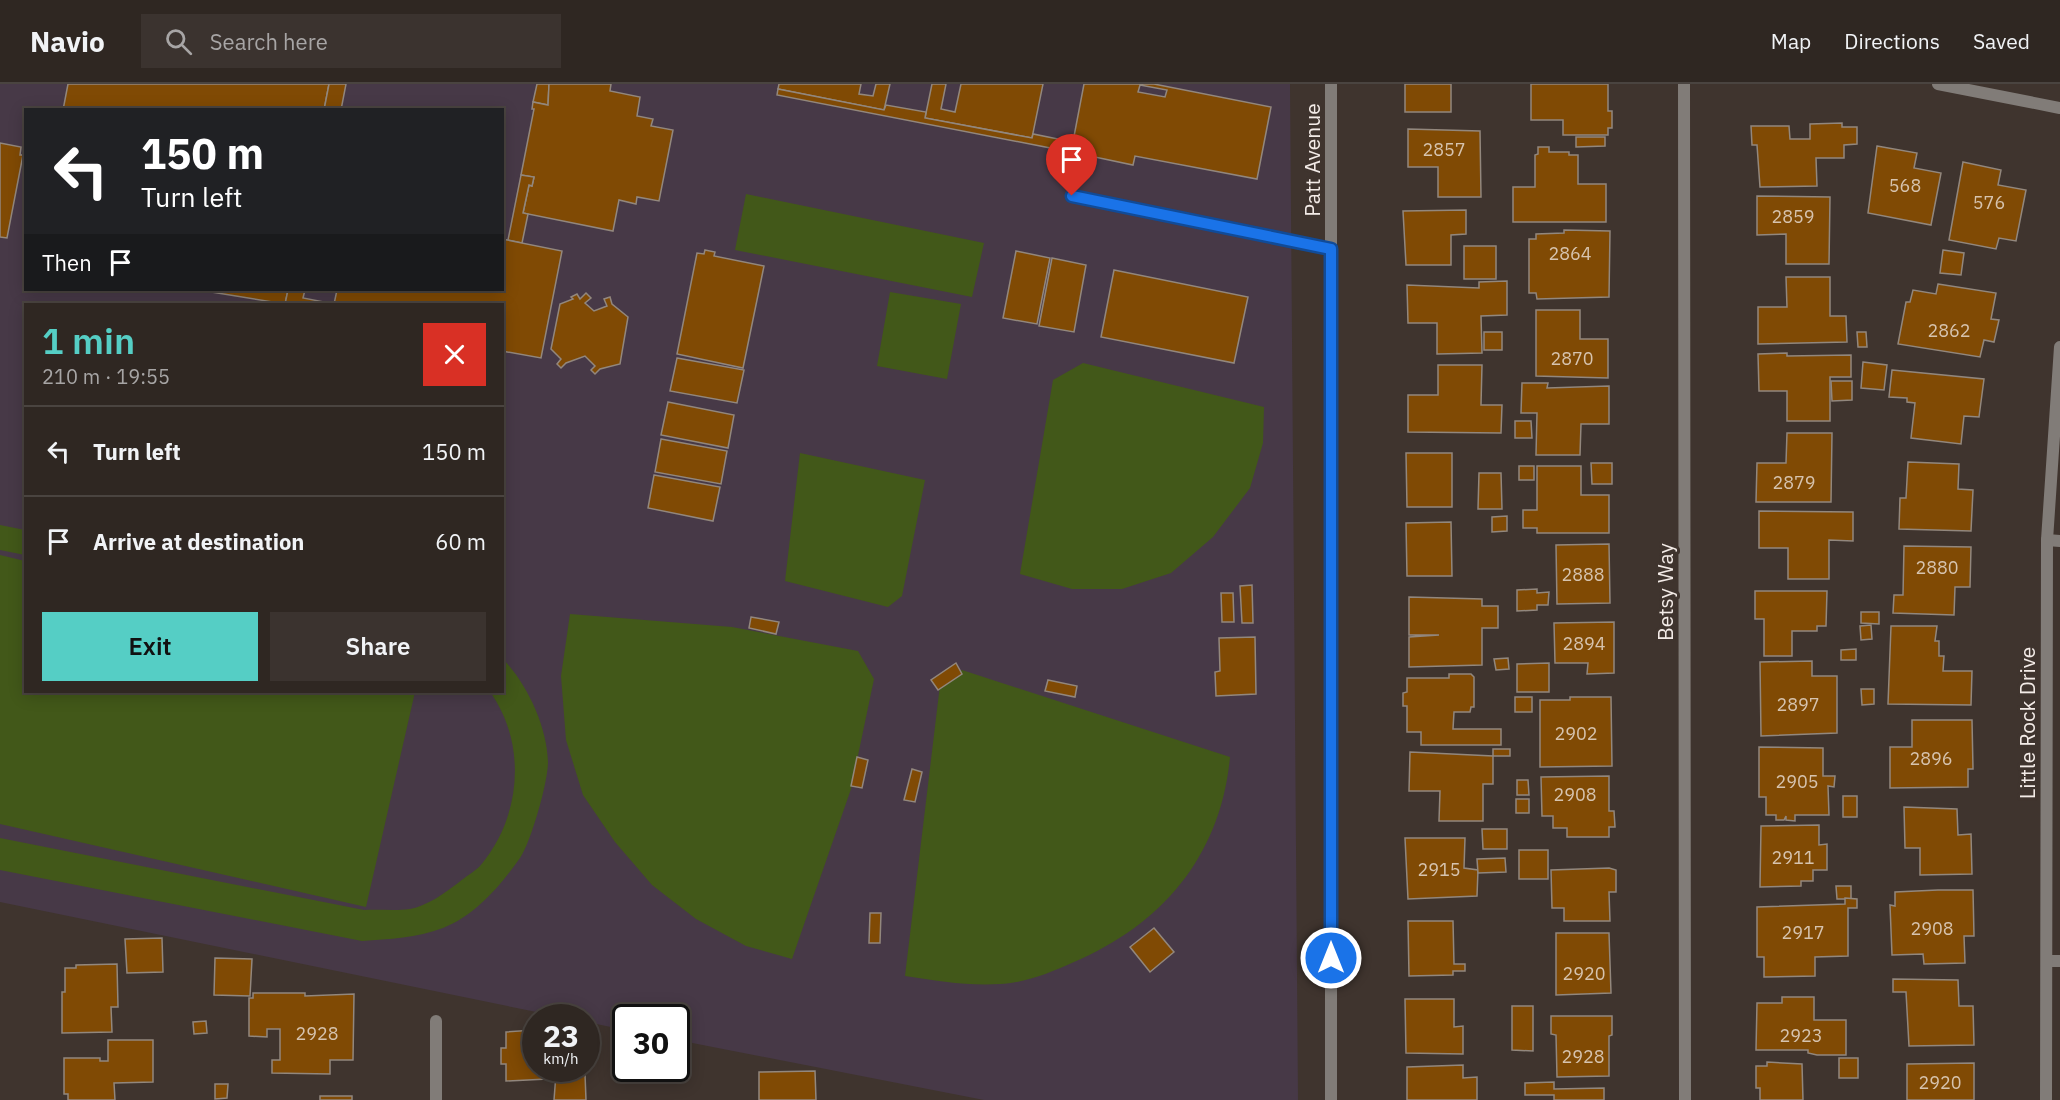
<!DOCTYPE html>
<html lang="en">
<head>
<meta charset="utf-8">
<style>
	body { margin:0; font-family:"IBM Plex Sans",sans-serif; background:#3b332f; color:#f1f3f6; height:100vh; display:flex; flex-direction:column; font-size:22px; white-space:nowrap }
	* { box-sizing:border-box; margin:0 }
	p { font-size:20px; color:#a7a5a5 }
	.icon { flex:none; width:33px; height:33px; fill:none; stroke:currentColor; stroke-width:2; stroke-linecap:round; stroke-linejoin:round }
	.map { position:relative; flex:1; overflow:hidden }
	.drawer { position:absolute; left:24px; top:219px; width:480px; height:390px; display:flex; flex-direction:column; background:#2f2722; border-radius:0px; box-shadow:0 3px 15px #0003,0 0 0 2px #4a4440 }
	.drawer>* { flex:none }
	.top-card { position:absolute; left:24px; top:24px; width:480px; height:183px; border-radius:0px; box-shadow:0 3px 15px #0003,0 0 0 2px #4a4440; background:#202124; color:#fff; overflow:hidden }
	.speed { position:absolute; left:522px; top:920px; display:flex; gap:12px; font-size:30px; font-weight:700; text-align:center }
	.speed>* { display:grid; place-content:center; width:78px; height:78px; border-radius:50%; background:#2f2722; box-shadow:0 3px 15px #0003,0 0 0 2px #4a4440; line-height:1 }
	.speed small { font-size:15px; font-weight:400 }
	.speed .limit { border:3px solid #111; border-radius:9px; background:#fff; color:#111 }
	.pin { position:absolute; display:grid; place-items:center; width:51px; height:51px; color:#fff; margin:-62px -26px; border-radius:50% 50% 50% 0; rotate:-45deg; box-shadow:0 0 6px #0007 }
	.pin .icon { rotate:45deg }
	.me { position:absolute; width:66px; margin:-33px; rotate:0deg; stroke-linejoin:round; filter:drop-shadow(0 0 4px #0008) }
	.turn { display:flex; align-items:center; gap:21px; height:126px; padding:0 18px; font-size:27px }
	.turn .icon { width:78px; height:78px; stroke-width:2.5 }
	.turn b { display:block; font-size:42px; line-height:51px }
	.then { display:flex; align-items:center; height:57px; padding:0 18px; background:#0003; gap:12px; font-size:22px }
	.round { display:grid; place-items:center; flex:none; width:63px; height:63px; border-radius:0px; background:#3b332f }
	.summary { display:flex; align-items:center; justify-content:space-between; height:102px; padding:0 18px }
	h1 { font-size:36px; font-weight:600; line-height:45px; color:#55cec5 }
	.action { display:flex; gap:12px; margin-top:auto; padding:12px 18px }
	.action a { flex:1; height:69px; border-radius:0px; background:#55cec5; color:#111; font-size:24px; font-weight:600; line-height:69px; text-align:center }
	.action a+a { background:#3b332f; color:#f1f3f6 }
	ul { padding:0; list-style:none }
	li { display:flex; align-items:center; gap:18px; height:90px; padding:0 18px; border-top:2px solid #4a4440 }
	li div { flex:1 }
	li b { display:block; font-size:22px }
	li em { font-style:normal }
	header { display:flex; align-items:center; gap:36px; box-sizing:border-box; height:84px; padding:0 30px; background:#2f2722; border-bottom:2px solid #4a4440 }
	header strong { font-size:28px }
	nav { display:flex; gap:33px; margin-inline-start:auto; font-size:21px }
	.search { width:420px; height:54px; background:#3b332f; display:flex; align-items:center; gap:15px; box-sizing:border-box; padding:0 21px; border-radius:0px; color:#a7a5a5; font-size:22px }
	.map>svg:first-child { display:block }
	.education { fill:#473947; fill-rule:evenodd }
	.green { fill:#425819 }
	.building { fill:#804a04; stroke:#92877d; stroke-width:1.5; fill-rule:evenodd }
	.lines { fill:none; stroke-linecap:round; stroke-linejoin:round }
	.service { stroke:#817c78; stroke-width:12 }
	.minor { stroke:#817c78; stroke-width:12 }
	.route-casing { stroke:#114b97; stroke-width:15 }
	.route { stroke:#1a73e8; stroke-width:10 }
	.labels { text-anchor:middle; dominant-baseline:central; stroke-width:6; stroke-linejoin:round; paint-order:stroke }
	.number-label { font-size:18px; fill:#d6c3ae }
	.street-label { font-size:21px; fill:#f3ebe7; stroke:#3f342e }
</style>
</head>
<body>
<header>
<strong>Navio</strong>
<div class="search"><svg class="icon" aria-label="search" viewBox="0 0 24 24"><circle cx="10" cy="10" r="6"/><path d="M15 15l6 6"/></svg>Search here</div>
<nav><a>Map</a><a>Directions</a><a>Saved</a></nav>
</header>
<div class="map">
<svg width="2060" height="1016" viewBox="0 0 2060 1016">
	<rect width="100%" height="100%" fill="#3f342e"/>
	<path class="education" d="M0,0H1290L1298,1016H984L677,956L676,933H626L625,946L587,938L586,933H561L0,818ZM26,26H502V206H26ZM26,220H502V608H26Z"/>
	<g class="green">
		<path d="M746,110L984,159L972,213L735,166Z"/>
		<path d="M890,208L961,220L947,295L877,282Z"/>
		<path d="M1083,279L1264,323L1263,359L1250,404L1213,453L1171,489L1122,505H1072L1020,490L1053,296Z"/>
		<path d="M800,369L925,396L902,512L888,523L785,497Z"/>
		<path d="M0,441L25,446V471L0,466Z"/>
		<path d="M0,471L25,477L26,608H415L366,823L0,740Z"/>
		<path d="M570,530L732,543L858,567L874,595L851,705L792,875L746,862L696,835L652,801L615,758L583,711L566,656L561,592Z"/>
		<path d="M503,575C527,600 547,642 548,678C548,698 531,758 520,774C501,801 475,832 443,844C417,854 389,855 362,857L0,786V754L364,826C379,825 395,827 410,825C427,822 445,809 458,799C465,793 474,788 480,782C522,733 527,659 490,608H502Z"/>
		<path d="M962,586L1230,673C1221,771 1163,840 1074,878C1052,888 1025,899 1000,900C968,902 937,897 905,892L940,601Z"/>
	</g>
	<g class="building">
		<path d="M68,0H329L324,26H63Z"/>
		<path d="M329,0H346L341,26H324Z"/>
		<path d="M537,0H549L548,21L533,18Z"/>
		<path d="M549,0H611L610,7L640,13L637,32L653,35L651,42L673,46L659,117L637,113L636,120L619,116L613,147L523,129L529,101L532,102L534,93L521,91L534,25H532L533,18L548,21Z"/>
		<path d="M779,0H861L859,10L873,12L876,0H890L884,26L778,5Z"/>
		<path d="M932,0H946L941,25L955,28L961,0H1043L1032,54L925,34Z"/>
		<path d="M1084,0H1154L1271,23L1257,95L1135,72L1133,81L1071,68ZM1140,1L1167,6L1165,13L1138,8Z"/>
		<rect x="1405" y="0" width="46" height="28"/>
		<path d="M1531,0H1608V27H1612V44H1608V51H1563V36H1531Z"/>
		<path d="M778,5L884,26L886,21L926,28L925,34L1032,54L1033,50L1073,58L1071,68L777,11Z"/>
		<path d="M1842,39V43H1857V60L1844,61V74H1816L1817,102L1760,103L1757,61H1752L1751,42H1789L1790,55H1810V40Z"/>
		<path d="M1408,45L1480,47L1481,113H1438V83H1408Z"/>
		<path d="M1576,53H1605V62L1576,63Z"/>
		<path d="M0,59L21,63L20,71H23L7,154L0,153Z"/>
		<path d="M1877,62L1917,69L1914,84L1941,89L1931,141L1868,129Z"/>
		<path d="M1538,63H1549V68H1569V71H1578V100H1606V138H1513V103H1535V71L1538,70Z"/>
		<path d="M1963,78L2001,86L1998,101L2026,106L2016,157L1999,154L1996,165L1949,156Z"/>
		<path d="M521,91L534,93L532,102L529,101L523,129L528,130L522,159L508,156Z"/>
		<path d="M1757,112L1830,113L1829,180H1786V150L1757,151Z"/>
		<path d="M1466,126V150L1451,151V181H1406L1403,127Z"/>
		<path d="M1564,146L1610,147L1609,213L1537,215L1536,209H1529V155H1536V150L1564,149Z"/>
		<path d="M502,155L562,167L541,274L502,267V220H334L337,206H502Z"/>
		<rect x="1464" y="162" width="32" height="33"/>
		<path d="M705,166L715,168L714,172L764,182L743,284L677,270L697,169L704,170Z"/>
		<path d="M1943,166L1964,169L1961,191L1940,189Z"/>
		<path d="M1016,167L1050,174L1037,240L1003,234Z"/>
		<path d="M1052,174L1086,181L1074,248L1039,242Z"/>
		<path d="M1114,186L1248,213L1234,279L1101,253Z"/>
		<path d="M1786,193H1830V232H1846L1847,258L1758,260V223H1787Z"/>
		<path d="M1507,197V231L1481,232L1482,269L1437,270V239H1408L1407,201L1479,204V198Z"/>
		<path d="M1938,200L1996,209L1991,235L1999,236L1994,258L1984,256L1980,273L1898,260L1906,218H1910L1913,206L1936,210Z"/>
		<path d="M199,206H288L285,220Z"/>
		<path d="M288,206H305L303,214L334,220H285Z"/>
		<path d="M586,209L591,214L585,219L594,227L607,222L604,215L610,213L612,220L628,233L620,280L600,285L595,290L591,286L595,282L585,272L566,279L561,284L557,280L561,275L551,265L560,220L573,215L571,213L577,210L580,215Z"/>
		<path d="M1536,226H1580V255H1608V294L1536,292Z"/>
		<rect x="1484" y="248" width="18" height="18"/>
		<path d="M1857,248H1866L1867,263H1858Z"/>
		<path d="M1787,269V272L1851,271V293H1830V337H1787V307H1759L1758,270Z"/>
		<path d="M677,274L744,286L737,319L670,307Z"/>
		<path d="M1863,278L1887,281L1884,306L1861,304Z"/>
		<path d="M1438,281H1482L1481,321H1502L1501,349L1408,348V311H1438Z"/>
		<path d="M1892,286L1984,295L1979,333L1964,332L1961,360L1911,354L1915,319L1907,318V314L1889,313Z"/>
		<path d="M1831,297H1852V316L1832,317Z"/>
		<path d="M1522,299H1548L1547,304L1609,302V340H1581L1580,371H1536L1537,329H1521Z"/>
		<path d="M668,318L734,331L728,364L661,351Z"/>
		<path d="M1515,337H1531L1532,354H1515Z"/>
		<path d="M1787,349H1832L1831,418H1756L1757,379H1786Z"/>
		<path d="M661,355L727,367L721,400L655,388Z"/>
		<path d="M1406,369H1452V423H1407Z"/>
		<path d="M1908,378L1959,380L1958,405L1973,406L1971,447L1899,445L1900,414H1906Z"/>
		<path d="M1591,379H1612V400H1592Z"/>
		<rect x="1519" y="382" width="15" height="14"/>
		<path d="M1537,382H1581V411H1609V449H1537V444H1523V426H1537Z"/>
		<path d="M1479,389H1501L1502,425H1478Z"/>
		<path d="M654,391L720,403L713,437L648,424Z"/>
		<path d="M1759,427L1853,428V457L1829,456V495H1788V464H1759Z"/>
		<path d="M1507,432V447L1492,448V433Z"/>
		<path d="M1451,438L1452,492H1407L1406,439Z"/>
		<path d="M1609,460L1610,519L1557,520L1556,461Z"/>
		<path d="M1904,462L1971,463L1970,503H1955L1954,531L1893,529L1894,511H1903Z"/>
		<path d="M1252,501L1253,539H1242L1240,502Z"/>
		<path d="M1537,505V509L1549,508L1548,521H1537V526L1517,527V506Z"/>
		<path d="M1755,507H1827L1826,542H1817V547H1792V572H1764V535H1755Z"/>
		<path d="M1221,509H1233L1234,538H1222Z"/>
		<path d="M1409,513L1482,515V522H1498V544H1482V581L1409,583V553L1439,551H1409Z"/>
		<path d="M1861,528H1879V540L1861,539Z"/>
		<path d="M751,533L779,538L776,550L749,544Z"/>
		<path d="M1614,538V589L1587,590L1588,579H1555L1554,539Z"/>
		<path d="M1871,541L1872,555L1861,556L1860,542Z"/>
		<path d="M1891,542H1937L1935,557H1939V572H1944L1943,587H1972L1971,621L1888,620Z"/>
		<path d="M1255,553L1256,610L1216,612L1215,588L1220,587L1219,554Z"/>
		<path d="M1856,565V576H1841V566Z"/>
		<path d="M1508,574L1509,585L1496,586L1494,575Z"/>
		<path d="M1812,577V592H1837V649L1761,652L1760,578Z"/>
		<path d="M956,579L962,590L938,606L931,596Z"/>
		<path d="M1549,579V608H1517V580Z"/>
		<path d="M1449,590H1471L1474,593V623H1471L1470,628H1454L1453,645H1501V661H1421V648H1407V622H1403V609L1407,608V594H1449Z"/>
		<path d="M1048,596L1077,602L1075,613L1045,607Z"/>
		<path d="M1861,605H1874V620L1862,621Z"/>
		<rect x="1515" y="613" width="17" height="15"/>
		<path d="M1570,613H1611L1612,682L1540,683V616H1570Z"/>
		<path d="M1912,636H1972L1973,685H1968V703L1890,704V663H1912Z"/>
		<path d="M1759,663L1823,664V692H1835L1834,703L1828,702L1829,731H1795V737L1786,736V732L1784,736H1776V731H1766V713H1759Z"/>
		<rect x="1493" y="665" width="17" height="7"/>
		<path d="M1410,668L1493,672V700H1483V737H1439L1440,707H1409Z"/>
		<path d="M857,673L868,676L862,704L851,702Z"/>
		<path d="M912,685L922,688L915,718L904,716Z"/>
		<path d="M1609,692V727H1614L1615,743H1609V753H1567V744H1553V732H1542L1541,693Z"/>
		<path d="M1517,696H1528L1529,711H1517Z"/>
		<rect x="1843" y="712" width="14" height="21"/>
		<rect x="1516" y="715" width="13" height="14"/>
		<path d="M1904,723L1957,725L1958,751L1971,750L1972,790L1920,791V764H1905Z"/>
		<path d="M1819,741V761L1827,760V786H1813V797H1801V802L1760,803L1761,742Z"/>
		<path d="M1482,745H1507V765H1483Z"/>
		<path d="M1405,754H1465L1464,784L1478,786L1477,812L1408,815Z"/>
		<rect x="1519" y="766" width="29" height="29"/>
		<path d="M1505,774L1506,788L1478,789L1477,775Z"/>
		<path d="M1609,784L1616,786V808H1609L1610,837H1564V824H1552L1551,786Z"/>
		<path d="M1836,802H1851V815H1837Z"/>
		<path d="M1938,806H1973L1974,852H1964L1965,879L1924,880L1923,870L1892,871L1890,821L1895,822V808Z"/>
		<path d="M1845,814L1857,815V824H1848V872L1815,873V892L1764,893V873H1757V823L1845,820Z"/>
		<path d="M870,829H881L880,859H869Z"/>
		<path d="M1408,837H1453L1454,880H1465V887H1453V891L1409,892Z"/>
		<path d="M1154,844L1174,868L1150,888L1130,863Z"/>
		<path d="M1556,849H1609L1611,909L1556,911Z"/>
		<path d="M162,854L163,888L127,889L125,855Z"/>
		<path d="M215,874L252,875L250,912L214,911Z"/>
		<path d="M117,880L118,923H111L112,948L62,949V908H65V884H76V881Z"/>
		<path d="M1893,895L1958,896L1959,922H1973L1974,961L1909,962L1906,908H1893Z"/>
		<path d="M253,909H305V912L354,910L353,976H330V990L272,989V976H280V945H267V953L249,952V914H253Z"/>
		<path d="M1782,913H1814V936H1846V971H1817L1808,969V966H1756L1757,919H1782Z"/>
		<path d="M1405,915H1454V943L1463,942V970L1406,969Z"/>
		<path d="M1512,922H1533V967L1512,966Z"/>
		<path d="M1551,932H1612V951L1609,952V992L1557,993L1556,951L1551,950Z"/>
		<path d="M206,937L207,949L194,950L193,938Z"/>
		<path d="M535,946L536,984H543L547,995L506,997V980H501V964H506V948Z"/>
		<path d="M108,956H153V998L114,999L115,1016H68V1010H64V974H100V977H108Z"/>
		<rect x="1839" y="974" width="19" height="20"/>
		<path d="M1767,978L1802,980L1803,1016H1760V1004H1756V982H1767Z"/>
		<path d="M1974,979V1016H1907V980Z"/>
		<path d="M1463,981V994L1477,993V1016H1407V983Z"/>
		<path d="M815,987L816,1016H759V988Z"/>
		<path d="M556,990H585L586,1016H554Z"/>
		<path d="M1554,998V1005L1604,1004V1016H1554V1011H1525V999Z"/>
		<path d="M215,1000H228L227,1014L215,1015Z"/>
		<rect x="320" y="1012" width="32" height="4"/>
	</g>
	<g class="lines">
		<path class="service" d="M1072,112L1331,165"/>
		<g class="minor">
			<path d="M1331,0V1016"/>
			<path d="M1684,0L1685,1016"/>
			<path d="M1938,0L2060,24"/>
			<path d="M2047,456L2060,457"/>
			<path d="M2047,877H2060"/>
			<path d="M436,1016V937"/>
			<path d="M2046,1016L2047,456L2060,263"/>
		</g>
	</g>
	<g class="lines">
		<defs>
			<path id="route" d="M1072,112L1331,165V874"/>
		</defs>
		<use href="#route" class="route-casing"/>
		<use href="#route" class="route"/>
	</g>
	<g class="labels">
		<g class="number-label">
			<text x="1444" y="65">2857</text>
			<text x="1905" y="101">568</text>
			<text x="1989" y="118">576</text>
			<text x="1793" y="132">2859</text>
			<text x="1570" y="169">2864</text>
			<text x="1949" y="246">2862</text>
			<text x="1572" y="274">2870</text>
			<text x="1794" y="398">2879</text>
			<text x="1937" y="483">2880</text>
			<text x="1583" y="490">2888</text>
			<text x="1584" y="559">2894</text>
			<text x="1798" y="620">2897</text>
			<text x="1576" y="649">2902</text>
			<text x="1931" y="674">2896</text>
			<text x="1797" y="697">2905</text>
			<text x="1575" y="710">2908</text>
			<text x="1793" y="773">2911</text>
			<text x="1439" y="785">2915</text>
			<text x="1932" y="844">2908</text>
			<text x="1803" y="848">2917</text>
			<text x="1584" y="889">2920</text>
			<text x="317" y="949">2928</text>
			<text x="1801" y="951">2923</text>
			<text x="1583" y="972">2928</text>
			<text x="1940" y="998">2920</text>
		</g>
		<g class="street-label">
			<text transform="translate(1312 76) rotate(-90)">Patt Avenue</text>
			<text transform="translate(1665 508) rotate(-90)">Betsy Way</text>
			<text transform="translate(2027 639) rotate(-90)">Little Rock Drive</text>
		</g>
	</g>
</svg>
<div class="speed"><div>23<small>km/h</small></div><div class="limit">30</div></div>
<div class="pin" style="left:1072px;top:112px;background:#d93025"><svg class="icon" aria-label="arrive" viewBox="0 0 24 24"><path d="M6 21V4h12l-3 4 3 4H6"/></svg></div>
<svg class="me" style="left:1331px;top:874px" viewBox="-20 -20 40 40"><circle r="17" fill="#1a73e8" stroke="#fff" stroke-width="3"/><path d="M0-11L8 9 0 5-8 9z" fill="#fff"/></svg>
<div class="top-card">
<div class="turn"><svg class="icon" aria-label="left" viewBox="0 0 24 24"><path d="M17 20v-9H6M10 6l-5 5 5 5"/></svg><div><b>150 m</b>Turn left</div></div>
<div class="then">Then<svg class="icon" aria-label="arrive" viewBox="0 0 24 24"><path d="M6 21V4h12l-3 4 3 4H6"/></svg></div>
</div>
<section class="drawer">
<div class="summary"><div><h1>1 min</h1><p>210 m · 19:55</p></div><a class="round" style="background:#d93025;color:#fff"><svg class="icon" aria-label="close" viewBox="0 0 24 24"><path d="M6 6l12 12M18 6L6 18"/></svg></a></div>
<ul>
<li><svg class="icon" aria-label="left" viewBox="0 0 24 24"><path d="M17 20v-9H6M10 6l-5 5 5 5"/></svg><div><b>Turn left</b></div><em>150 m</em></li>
<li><svg class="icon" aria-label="arrive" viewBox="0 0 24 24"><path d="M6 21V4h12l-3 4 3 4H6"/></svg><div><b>Arrive at destination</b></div><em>60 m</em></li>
</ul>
<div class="action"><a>Exit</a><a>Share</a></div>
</section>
</div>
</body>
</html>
